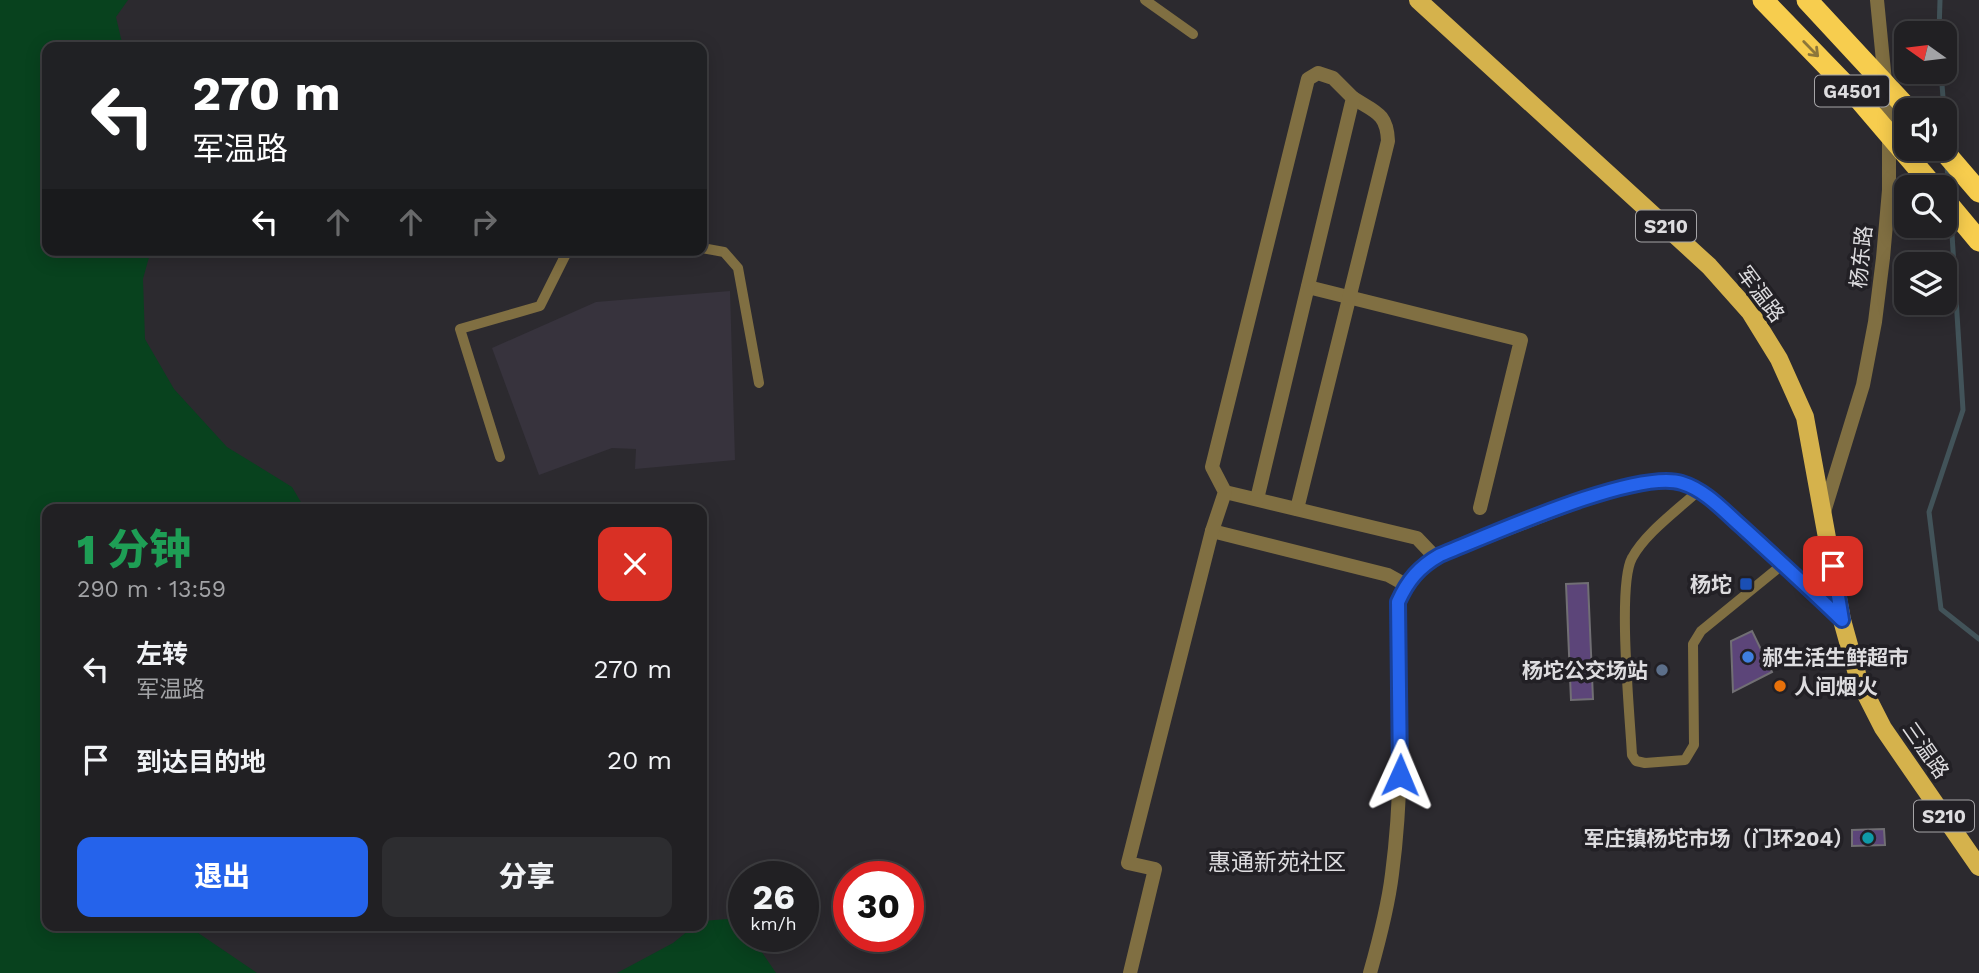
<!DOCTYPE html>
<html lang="zh">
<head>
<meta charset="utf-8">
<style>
	body { margin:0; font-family:"Work Sans","Noto Sans SC",sans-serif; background:#2d2d30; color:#f1f3f6; height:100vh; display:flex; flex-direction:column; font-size:26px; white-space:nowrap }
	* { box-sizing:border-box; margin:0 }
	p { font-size:23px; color:#a2a3a6 }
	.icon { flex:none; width:38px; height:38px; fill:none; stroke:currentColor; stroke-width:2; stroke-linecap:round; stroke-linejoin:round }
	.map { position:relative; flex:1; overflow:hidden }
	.panel { position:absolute; left:42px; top:504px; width:665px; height:427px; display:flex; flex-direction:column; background:#212023; border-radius:14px; box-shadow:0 4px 18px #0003,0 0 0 2px #3e3e41 }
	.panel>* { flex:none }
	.hud { position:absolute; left:42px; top:42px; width:665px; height:214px; border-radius:14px; box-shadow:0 4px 18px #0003,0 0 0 2px #3e3e41; background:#202124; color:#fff; overflow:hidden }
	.needle { width:46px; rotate:284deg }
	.controls { position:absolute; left:1894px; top:21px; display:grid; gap:14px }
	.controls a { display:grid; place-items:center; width:63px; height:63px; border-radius:14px; background:#212023; box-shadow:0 4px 18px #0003,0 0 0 2px #3e3e41; font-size:35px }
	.speed { position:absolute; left:728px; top:861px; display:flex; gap:14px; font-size:35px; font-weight:700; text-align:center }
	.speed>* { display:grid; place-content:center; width:91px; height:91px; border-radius:50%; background:#212023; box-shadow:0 4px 18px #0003,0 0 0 2px #3e3e41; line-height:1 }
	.speed small { font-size:18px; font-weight:400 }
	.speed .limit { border:10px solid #d22; background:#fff; color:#111 }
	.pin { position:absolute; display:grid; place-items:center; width:60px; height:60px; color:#fff; margin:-30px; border-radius:14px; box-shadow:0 4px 10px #0006 }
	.me { position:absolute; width:77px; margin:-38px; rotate:1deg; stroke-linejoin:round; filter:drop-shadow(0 0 5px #0008) }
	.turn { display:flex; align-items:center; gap:24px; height:147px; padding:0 35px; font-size:32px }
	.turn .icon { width:91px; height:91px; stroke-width:2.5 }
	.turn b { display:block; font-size:49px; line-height:60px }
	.lanes { display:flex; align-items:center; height:66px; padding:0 35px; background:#0003; justify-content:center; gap:35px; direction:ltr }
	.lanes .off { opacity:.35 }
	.round { display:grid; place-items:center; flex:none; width:74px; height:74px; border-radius:14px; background:#2d2d30 }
	.overview { display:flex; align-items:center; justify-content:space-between; height:119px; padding:0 35px }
	h1 { font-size:42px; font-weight:800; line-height:52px; color:#1e9e55 }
	.action { display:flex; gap:14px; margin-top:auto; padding:14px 35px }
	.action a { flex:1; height:80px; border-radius:14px; background:#2563eb; color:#fff; font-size:28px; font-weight:800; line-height:80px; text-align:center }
	.action a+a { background:#2d2d30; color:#f1f3f6 }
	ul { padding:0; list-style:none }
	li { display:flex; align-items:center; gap:21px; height:91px; padding:0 35px }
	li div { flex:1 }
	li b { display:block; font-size:26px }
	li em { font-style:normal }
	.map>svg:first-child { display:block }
	.built { fill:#37333d }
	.green { fill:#08421e }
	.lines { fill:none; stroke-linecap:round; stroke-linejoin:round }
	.stream { stroke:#425359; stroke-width:5 }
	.building { fill:#5c4579; stroke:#716f74; stroke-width:2 }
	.service { stroke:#806f42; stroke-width:10 }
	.minor { stroke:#806f42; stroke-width:14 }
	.tertiary { stroke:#806f42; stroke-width:14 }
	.primary { stroke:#d5b24c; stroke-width:18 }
	.motorway { stroke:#f7cd4e; stroke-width:21 }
	.motorway-bridge { stroke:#f7cd4e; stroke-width:21 }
	.oneway { stroke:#8c763a }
	.route-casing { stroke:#184099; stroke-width:18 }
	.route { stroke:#2563eb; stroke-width:12 }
	.transit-dot { fill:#1a4fb4; stroke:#222025; stroke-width:2.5 }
	.shop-dot { fill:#3f7fe0; stroke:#222025; stroke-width:2.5 }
	.service-dot { fill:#5c6f8a; stroke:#222025; stroke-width:2.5 }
	.food-dot { fill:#e8710a; stroke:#222025; stroke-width:2.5 }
	.culture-dot { fill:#0f9aa8; stroke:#222025; stroke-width:2.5 }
	.labels { text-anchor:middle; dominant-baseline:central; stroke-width:7; stroke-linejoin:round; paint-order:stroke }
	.shield { fill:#222025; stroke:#a5a4a7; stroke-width:2 }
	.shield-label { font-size:19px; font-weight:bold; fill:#dddcdf }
	.street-label { font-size:21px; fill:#dddcdf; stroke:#222025 }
	.poi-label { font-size:21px; font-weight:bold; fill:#dddcdf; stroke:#222025; text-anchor:end }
	.neighbourhood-label { font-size:23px; fill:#dddcdf; stroke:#222025 }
</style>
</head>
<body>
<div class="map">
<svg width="1979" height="973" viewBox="0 0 1979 973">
	<rect width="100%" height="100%" fill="#2c2a2f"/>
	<path class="built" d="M730,291L735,460L635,469L636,449L612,448L539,475L492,348L596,302Z"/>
	<g class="green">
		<path d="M0,0H128L116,17L123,47H47V250H151L143,279L145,339L174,389L227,447L292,487L305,509H47V926H188L257,973H0Z"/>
		<path d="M728,919L744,929V936H751L776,973H617L673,943L694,926H702V921Z"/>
	</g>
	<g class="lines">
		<g class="stream">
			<path d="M1939,33L1940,0"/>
			<path d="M1941,72L1944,110"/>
			<path d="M1944,117L1946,146"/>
			<path d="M1947,166L1949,194"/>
			<path d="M1951,218L1963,410L1929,512L1941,609L1979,639"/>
		</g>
	</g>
	<g class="building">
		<path d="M1588,583L1593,699L1571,700L1566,584Z"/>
		<path d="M1752,631L1772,672L1733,692L1731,641Z"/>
		<path d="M1884,829L1885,845L1852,846V830Z"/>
	</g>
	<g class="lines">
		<g class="service">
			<path d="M1145,0L1193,34"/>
			<path d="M702,248L724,252L738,268L759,383"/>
			<path d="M500,457L460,329L540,306L568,250"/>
			<path d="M1699,490C1679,509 1645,533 1632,558C1617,585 1630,717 1632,755L1636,761L1645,763L1685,760L1694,745L1693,644L1701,631L1783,564"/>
		</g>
		<g class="minor">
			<path d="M1308,287L1521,340L1480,508"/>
			<path d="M1225,492L1417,538L1436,558"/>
			<path d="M1297,509L1388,141C1387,113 1375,112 1353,98"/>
			<path d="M1212,531L1388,575L1406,585"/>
			<path d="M1130,973L1155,869L1128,863L1212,531L1225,492L1212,467L1308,79L1318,73L1333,78L1353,98L1257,499"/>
			<path d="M1370,973C1379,941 1388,907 1392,874C1404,784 1400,693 1398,602C1408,580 1419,568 1440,555L1598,494L1659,480L1679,482L1699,490L1772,554L1842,620"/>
		</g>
		<path class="tertiary" d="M1824,512L1863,385L1875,322L1883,258L1889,190V122L1877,0"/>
		<path class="primary" d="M1418,0L1709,266L1750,312L1779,359L1805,417L1842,620L1859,681L1883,728L1979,867"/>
		<g class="motorway">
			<path d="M1942,149L1979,192"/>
			<path d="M1944,199L1979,241"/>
		</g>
		<g class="motorway-bridge">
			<path d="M1763,0L1858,98L1934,187"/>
			<path d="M1807,0L1909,110"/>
		</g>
	</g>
	<defs><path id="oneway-shaft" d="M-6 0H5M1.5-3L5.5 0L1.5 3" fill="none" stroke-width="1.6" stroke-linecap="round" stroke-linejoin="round" transform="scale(1.75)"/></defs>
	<use class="oneway" href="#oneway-shaft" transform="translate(1811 49) rotate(46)"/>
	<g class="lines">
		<defs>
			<path id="route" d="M1400,775L1398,602C1408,580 1419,567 1440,555C1488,536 1637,468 1682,483C1705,490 1723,510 1741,526C1775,557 1809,588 1842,620L1833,566"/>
		</defs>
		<use href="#route" class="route-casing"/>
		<use href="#route" class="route"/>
	</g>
	<rect class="transit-dot" x="1739" y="577" width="14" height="14" rx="3.5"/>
	<circle class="shop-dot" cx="1748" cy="657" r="7"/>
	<circle class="service-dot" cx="1662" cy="670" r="7"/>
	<circle class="food-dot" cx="1780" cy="686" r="7"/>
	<circle class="culture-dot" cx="1868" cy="838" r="7"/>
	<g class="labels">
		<g class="shield">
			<rect x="1815" y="75.5" width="74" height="31" rx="5"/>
			<rect x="1636" y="210.5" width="60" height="31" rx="5"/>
			<rect x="1914" y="800.5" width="60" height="31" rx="5"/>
		</g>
		<g class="shield-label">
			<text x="1852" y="91">G4501</text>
			<text x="1666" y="226">S210</text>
			<text x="1944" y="816">S210</text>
		</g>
		<g class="street-label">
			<text transform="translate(1861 257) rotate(-84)">杨东路</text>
			<text transform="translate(1761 294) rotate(53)">军温路</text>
			<text transform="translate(1926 750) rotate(55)">三温路</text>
		</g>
		<g class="poi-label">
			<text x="1732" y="584">杨坨</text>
			<text x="1762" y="657" text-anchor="start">郝生活生鲜超市</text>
			<text x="1648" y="670">杨坨公交场站</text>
			<text x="1794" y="686" text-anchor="start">人间烟火</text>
			<text x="1854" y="838">军庄镇杨坨市场（门环204）</text>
		</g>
		<g class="neighbourhood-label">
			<text x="1277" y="862">惠通新苑社区</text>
		</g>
	</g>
</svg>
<div class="controls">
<a><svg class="needle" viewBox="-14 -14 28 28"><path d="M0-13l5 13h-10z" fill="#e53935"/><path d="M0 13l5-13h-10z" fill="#a2a3a6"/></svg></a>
<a><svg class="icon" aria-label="sound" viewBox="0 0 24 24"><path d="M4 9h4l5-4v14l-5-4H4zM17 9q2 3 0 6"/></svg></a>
<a><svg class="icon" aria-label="search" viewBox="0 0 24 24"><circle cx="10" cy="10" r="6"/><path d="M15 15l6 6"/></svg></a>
<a><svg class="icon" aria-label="layers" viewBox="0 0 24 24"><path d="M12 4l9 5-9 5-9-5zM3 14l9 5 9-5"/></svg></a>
</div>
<div class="speed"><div>26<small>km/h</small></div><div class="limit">30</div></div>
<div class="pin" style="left:1833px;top:566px;background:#d93025"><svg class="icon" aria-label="arrive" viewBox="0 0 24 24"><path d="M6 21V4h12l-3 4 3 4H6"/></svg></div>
<svg class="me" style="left:1400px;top:775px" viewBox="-20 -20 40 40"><path d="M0-17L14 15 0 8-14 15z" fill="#2563eb" stroke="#fff" stroke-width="4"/></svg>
<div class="hud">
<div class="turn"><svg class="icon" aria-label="left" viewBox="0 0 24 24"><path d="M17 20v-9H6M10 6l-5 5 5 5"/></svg><div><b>270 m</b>军温路</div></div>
<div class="lanes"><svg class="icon" aria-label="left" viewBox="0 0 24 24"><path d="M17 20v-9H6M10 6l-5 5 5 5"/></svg><svg class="icon off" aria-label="ahead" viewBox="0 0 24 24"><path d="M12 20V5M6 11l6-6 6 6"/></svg><svg class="icon off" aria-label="ahead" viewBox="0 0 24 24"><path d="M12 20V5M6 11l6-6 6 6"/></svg><svg class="icon off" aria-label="right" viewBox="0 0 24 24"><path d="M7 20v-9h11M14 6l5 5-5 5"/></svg></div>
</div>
<section class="panel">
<div class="overview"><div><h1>1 分钟</h1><p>290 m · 13:59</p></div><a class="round" style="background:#d93025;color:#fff"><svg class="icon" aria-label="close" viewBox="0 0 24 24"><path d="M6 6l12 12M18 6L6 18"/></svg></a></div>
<ul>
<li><svg class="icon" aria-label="left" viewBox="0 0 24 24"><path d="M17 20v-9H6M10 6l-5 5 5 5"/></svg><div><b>左转</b><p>军温路</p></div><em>270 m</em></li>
<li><svg class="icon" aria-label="arrive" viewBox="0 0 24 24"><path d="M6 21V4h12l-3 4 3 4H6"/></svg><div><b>到达目的地</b></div><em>20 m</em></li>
</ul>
<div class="action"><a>退出</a><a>分享</a></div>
</section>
</div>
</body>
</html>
